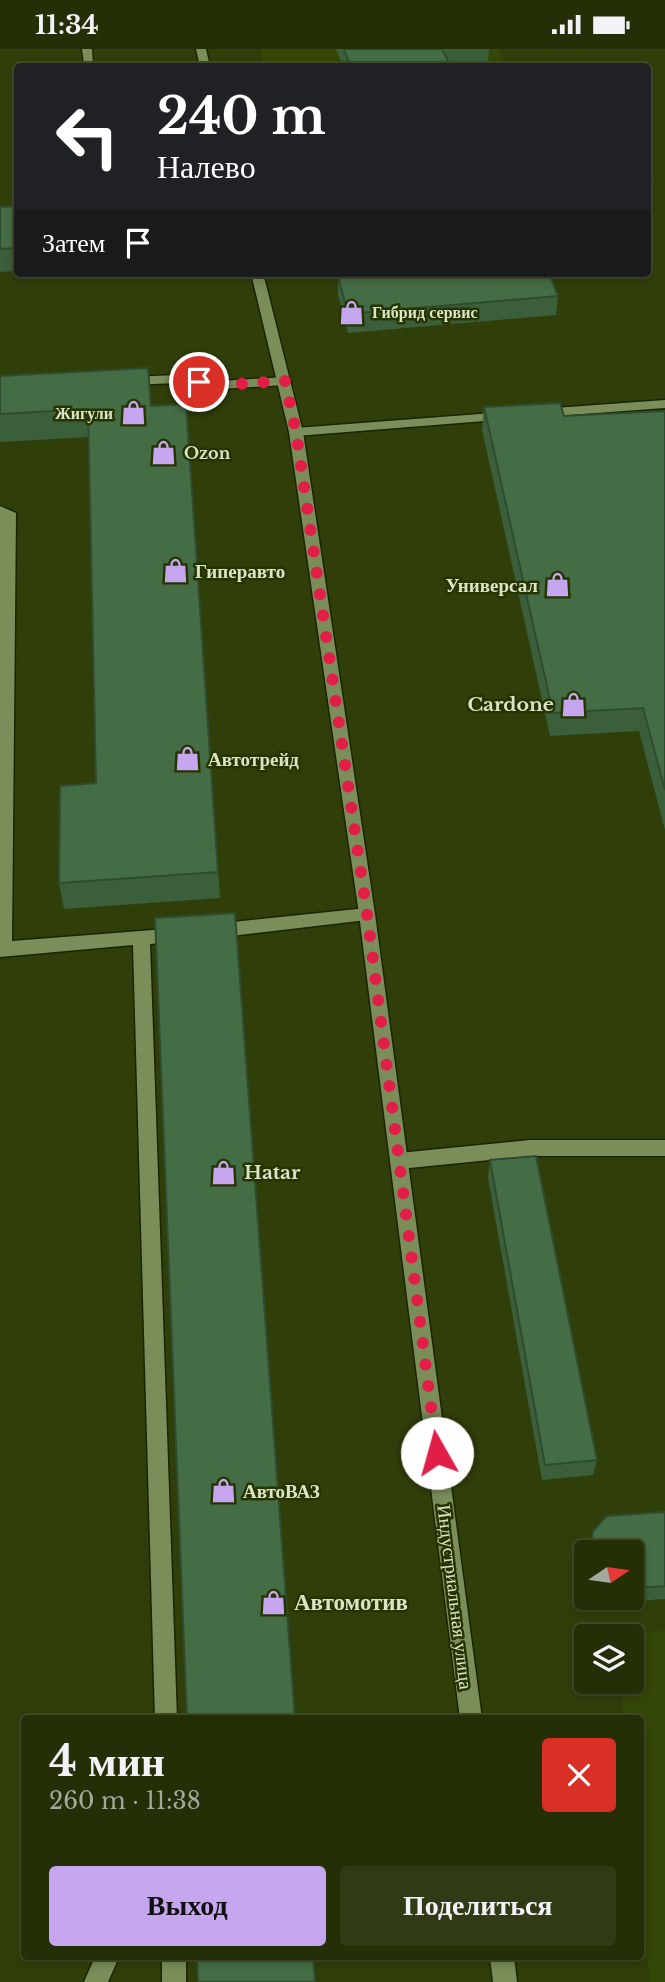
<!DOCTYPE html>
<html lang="ru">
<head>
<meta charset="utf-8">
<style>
	body { margin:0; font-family:"Libre Baskerville",serif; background:#303b16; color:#f1f3f6; height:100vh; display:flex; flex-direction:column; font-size:26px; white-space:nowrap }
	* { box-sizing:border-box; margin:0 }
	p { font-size:23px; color:#a3a99c }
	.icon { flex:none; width:38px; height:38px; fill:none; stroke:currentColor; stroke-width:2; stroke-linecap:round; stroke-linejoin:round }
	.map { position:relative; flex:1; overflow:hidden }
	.panel { position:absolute; left:21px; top:1666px; width:623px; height:245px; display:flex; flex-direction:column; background:#242f08; border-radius:7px; box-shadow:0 4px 10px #0003,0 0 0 2px #414a29 }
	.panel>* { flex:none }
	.hud { position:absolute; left:14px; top:14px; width:637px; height:214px; border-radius:7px; box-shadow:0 4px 10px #0003,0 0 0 2px #414a29; background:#202124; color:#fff; overflow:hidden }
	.needle { width:46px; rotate:77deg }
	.controls { position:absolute; left:574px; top:1491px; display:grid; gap:14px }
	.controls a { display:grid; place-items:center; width:70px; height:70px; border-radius:7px; background:#242f08; box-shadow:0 4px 10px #0003,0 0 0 2px #414a29; font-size:35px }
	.pin { position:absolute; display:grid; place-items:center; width:60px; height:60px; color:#fff; margin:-30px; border:4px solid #fff; border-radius:50%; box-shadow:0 2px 7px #0007 }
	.me { position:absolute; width:77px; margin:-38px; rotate:353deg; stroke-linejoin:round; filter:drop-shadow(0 0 5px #0008) }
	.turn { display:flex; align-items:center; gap:24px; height:147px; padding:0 28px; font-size:32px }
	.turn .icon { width:91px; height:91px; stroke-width:2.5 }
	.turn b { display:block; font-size:49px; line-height:60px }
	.then { display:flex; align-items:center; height:66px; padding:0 28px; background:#0003; gap:14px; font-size:26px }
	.round { display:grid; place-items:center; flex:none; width:74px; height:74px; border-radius:7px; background:#303b16 }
	.headline { display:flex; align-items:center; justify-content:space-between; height:119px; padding:0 28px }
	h1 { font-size:42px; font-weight:700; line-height:52px }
	.cta { display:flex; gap:14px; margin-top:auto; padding:14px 28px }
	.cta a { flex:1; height:80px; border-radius:7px; background:#c7a6f0; color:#111; font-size:28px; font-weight:700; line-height:80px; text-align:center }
	.cta a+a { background:#303b16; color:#f1f3f6 }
	.status { display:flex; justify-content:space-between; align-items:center; height:49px; padding:0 35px; background:#242f08; direction:ltr }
	.status svg { height:19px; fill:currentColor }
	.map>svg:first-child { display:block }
	.built { fill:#354707 }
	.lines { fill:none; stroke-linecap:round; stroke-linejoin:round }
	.service-casing { stroke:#1a2500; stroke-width:3 }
	.secondary-casing { stroke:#1a2500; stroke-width:3 }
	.service { fill:#7b8d59; fill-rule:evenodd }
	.secondary { fill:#7b8d59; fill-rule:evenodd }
	.wall { fill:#3b5e3b }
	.building { fill:#456d45; stroke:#304c30; stroke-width:2 }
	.route { stroke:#e11d48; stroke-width:12; stroke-dasharray:0 21.6 }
	.labels { text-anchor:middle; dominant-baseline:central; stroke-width:5; stroke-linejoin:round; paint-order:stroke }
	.far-poi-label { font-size:16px; font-weight:bold; fill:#d9e4c8; stroke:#263500; text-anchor:start }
	.poi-label { font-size:19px; font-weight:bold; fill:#d9e4c8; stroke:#263500; text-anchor:start }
	.street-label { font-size:19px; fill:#d9e4c8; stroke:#263500 }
	.near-poi-label { font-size:23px; font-weight:bold; fill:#d9e4c8; stroke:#263500; text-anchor:start }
</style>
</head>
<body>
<div class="status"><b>11:34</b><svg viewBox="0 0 49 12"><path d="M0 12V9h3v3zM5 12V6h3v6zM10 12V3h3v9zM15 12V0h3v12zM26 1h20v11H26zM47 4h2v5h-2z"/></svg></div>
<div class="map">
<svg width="665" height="1933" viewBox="0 0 665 1933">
	<rect width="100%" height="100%" fill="#303f0a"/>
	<g class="built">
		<path d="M260,0H498L507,17H264Z"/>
		<path d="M665,1582V1933H650L640,1839V1670L624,1669L621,1633H632V1587H616V1585Z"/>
	</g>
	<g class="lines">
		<defs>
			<g id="service">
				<path d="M82,0H92L93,17L84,15Z"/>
				<path d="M178,326L220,332L285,328L291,332L285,336L220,340L178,334L128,336L122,332L128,328Z"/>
				<path d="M665,351V359L541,368L534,364L541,360Z"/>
				<path d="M506,363L513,367L511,370L296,387L289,383L296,379Z"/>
				<path d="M0,457L16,464L12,892L179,879L185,881L187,886L185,891L150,895L177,1670H155L133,896L0,908Z"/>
				<path d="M367,859L373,860L375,865L373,870L367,871L214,889L208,887L206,882L208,877L214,875Z"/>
				<path d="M530,1091H665V1107H530L399,1120L392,1118L390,1112L392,1106L399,1104Z"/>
				<path d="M95,1908H119L108,1933H84Z"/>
				<rect x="162" y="1908" width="24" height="25"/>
			</g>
			<g id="secondary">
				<path d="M196,0H206L210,18H200Z"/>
				<path d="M251,224H263L303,383L375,865L482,1670H460L359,865L289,383Z"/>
				<path d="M490,1908H514L517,1933H493Z"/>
			</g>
		</defs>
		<use href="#service" class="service-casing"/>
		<use href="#secondary" class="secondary-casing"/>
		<use href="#service" class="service"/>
		<use href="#secondary" class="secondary"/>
	</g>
	<g class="wall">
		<path d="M336,0H489L488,13L450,16L451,18H343Z"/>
		<path d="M648,117L653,130L650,149H648Z"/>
		<path d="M18,157V222L0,223V158Z"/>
		<path d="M338,227L558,247L556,266L348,284L338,246Z"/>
		<path d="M0,327L152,357L186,355L220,849L64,860L59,834L96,734L89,388L0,393Z"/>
		<path d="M484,358L564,367L665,362V781L639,682L550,687L482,381Z"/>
		<path d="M490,1111L597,1411L593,1426L542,1431L488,1129Z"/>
		<path d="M665,1463V1550L590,1555L589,1549H632V1503H588L593,1482Z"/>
	</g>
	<g class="building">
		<path d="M344,0H442L451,18H351Z"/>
		<path d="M648,117L653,130H648Z"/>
		<path d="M18,157V199L0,200V158Z"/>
		<path d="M369,224H549L558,247L348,265L338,227Z"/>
		<path d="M148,319L151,357L186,355L218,823L59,834L60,737L96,734L88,360L0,365V327Z"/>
		<path d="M560,354L564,367L665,362V741L643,659L553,664L484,358Z"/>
		<path d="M235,864L295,1670H187L155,869Z"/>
		<path d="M536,1107L597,1411L545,1416L490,1111Z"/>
		<path d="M665,1463V1537L632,1539V1503H590L593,1482L607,1467Z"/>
		<path d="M197,1908H313L315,1933H198Z"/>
	</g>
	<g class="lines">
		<path class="route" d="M199,333L220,336L285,332L296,383L367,865L437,1404"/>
	</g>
	<defs>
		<symbol id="shop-bare" viewBox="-9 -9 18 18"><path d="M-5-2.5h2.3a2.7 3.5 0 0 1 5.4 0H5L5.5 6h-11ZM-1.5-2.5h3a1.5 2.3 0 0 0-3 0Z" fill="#c7a6f0" stroke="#263500" stroke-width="2.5" paint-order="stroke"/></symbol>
	</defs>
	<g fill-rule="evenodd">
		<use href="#shop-bare" x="334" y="246" width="35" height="35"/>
		<use href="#shop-bare" x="116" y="346" width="35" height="35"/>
		<use href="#shop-bare" x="146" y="386" width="35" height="35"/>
		<use href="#shop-bare" x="158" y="504" width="35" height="35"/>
		<use href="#shop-bare" x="540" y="518" width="35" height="35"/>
		<use href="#shop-bare" x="556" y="638" width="35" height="35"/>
		<use href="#shop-bare" x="170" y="692" width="35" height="35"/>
		<use href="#shop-bare" x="206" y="1106" width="35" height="35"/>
		<use href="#shop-bare" x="206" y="1424" width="35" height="35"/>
		<use href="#shop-bare" x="256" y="1536" width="35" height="35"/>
	</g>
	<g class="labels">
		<g class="far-poi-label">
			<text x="372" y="263">Гибрид сервис</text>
			<text x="113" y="364" text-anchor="end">Жигули</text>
			<text x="184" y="404">Ozon</text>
		</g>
		<g class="poi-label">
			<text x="195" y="522">Гиперавто</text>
			<text x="538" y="536" text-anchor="end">Универсал</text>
			<text x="554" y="655" text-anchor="end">Cardone</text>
			<text x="208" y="710">Автотрейд</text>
			<text x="244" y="1123">Hatar</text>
			<text x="243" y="1442">АвтоВАЗ</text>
		</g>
		<g class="street-label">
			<text transform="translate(455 1548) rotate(83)">Индустриальная улица</text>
		</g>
		<g class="near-poi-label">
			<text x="294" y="1553">Автомотив</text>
		</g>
	</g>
</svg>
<div class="controls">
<a><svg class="needle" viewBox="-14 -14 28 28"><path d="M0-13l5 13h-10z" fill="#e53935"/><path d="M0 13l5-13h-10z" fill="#a3a99c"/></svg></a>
<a><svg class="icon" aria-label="layers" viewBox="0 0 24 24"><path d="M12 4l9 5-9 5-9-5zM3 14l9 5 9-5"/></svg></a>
</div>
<div class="pin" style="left:199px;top:333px;background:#d93025"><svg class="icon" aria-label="arrive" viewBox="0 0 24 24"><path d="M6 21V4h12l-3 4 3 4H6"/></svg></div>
<svg class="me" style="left:437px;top:1404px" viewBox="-20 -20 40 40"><circle r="19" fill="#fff"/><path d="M0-13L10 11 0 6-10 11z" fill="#e11d48"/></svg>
<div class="hud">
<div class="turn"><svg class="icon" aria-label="left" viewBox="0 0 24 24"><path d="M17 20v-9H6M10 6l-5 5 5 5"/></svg><div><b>240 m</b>Налево</div></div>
<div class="then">Затем<svg class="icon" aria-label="arrive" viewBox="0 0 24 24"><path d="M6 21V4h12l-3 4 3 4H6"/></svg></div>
</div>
<section class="panel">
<div class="headline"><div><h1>4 мин</h1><p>260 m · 11:38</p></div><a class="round" style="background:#d93025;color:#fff"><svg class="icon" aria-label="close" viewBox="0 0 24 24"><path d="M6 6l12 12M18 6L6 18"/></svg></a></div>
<div class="cta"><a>Выход</a><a>Поделиться</a></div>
</section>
</div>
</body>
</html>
